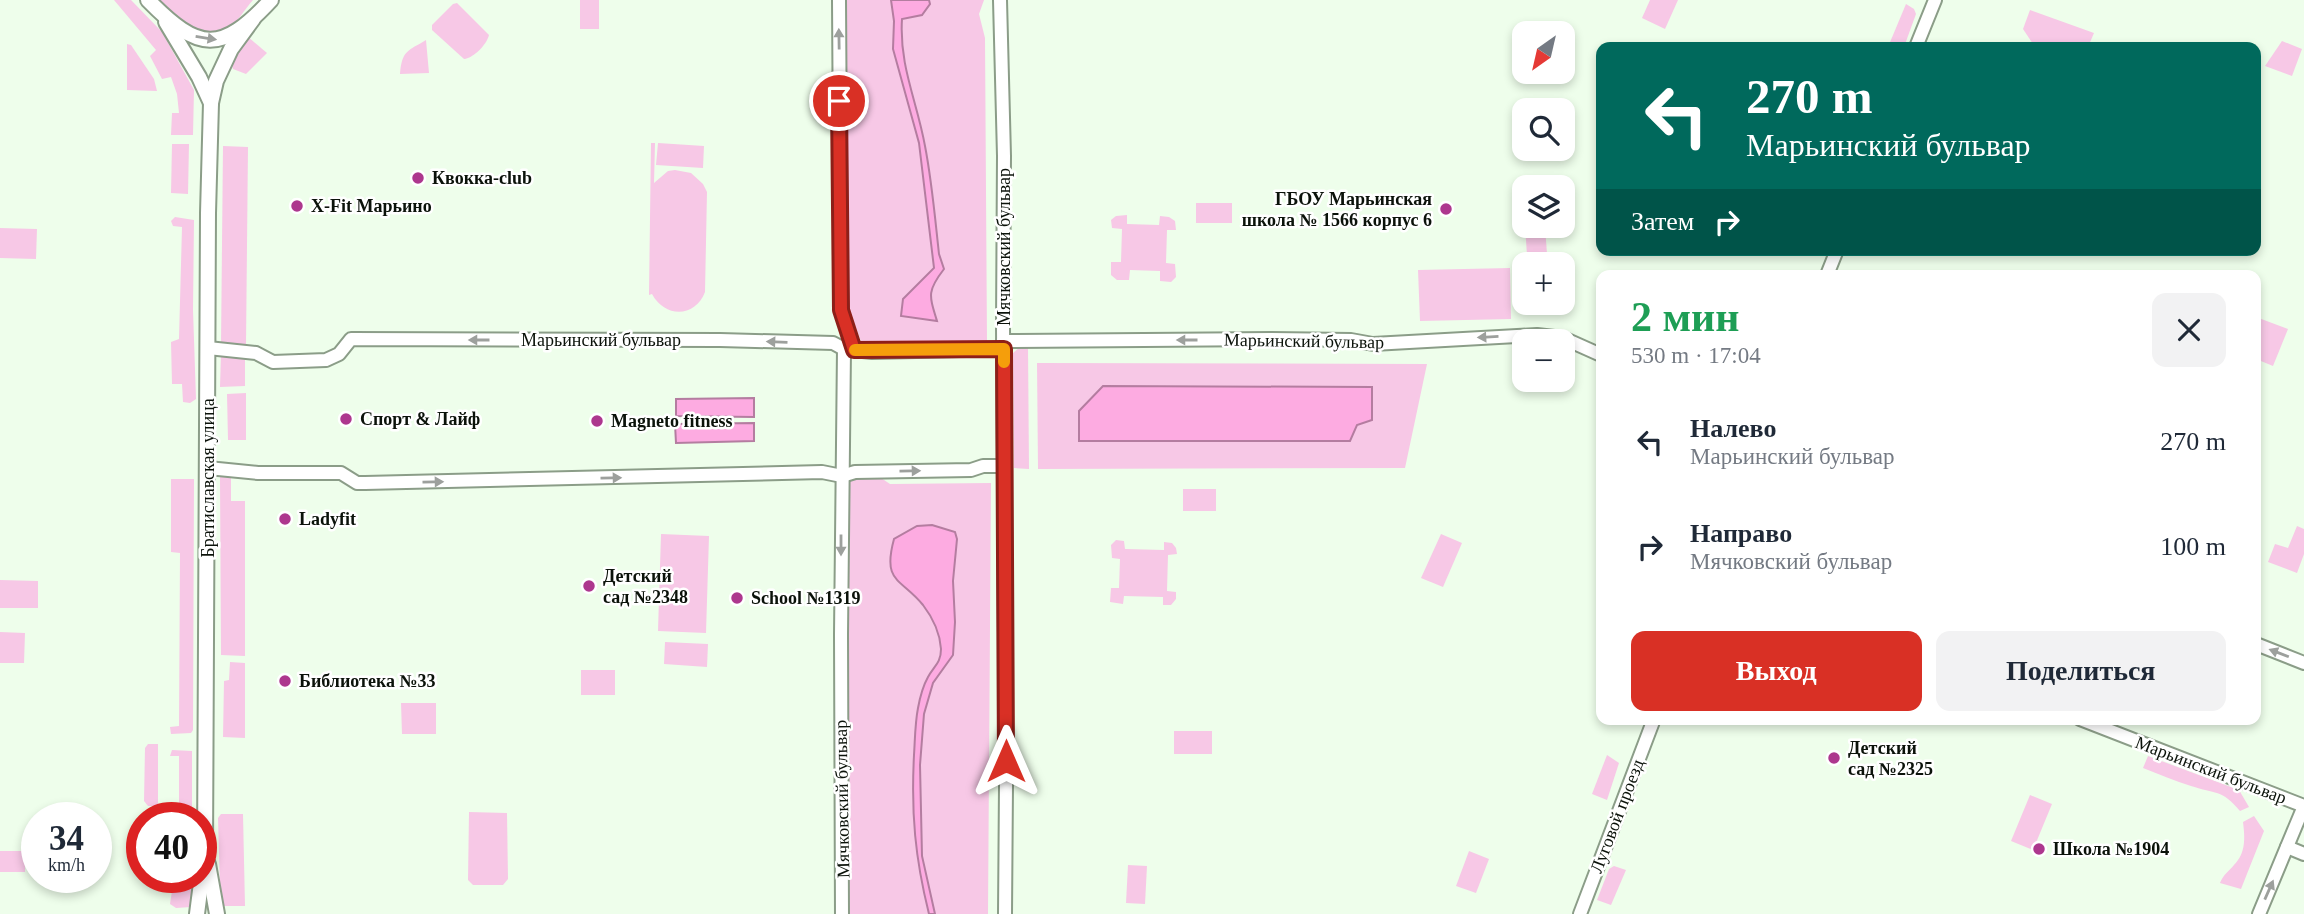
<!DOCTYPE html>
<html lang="ru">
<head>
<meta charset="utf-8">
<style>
	body { margin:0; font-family:Georgia,serif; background:#f2f2f3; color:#1f2937; height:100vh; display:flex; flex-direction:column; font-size:26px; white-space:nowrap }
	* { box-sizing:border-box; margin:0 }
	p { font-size:23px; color:#747a83 }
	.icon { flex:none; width:38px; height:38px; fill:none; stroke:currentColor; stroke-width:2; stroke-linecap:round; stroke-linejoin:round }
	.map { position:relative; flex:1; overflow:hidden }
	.sheet { position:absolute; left:1596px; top:270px; width:665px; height:455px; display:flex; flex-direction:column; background:#fff; border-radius:14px; box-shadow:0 4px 10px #0003 }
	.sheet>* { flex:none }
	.banner { position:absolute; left:1596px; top:42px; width:665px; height:214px; border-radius:14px; box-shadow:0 4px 10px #0003; background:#00695c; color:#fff; overflow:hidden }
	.needle { width:46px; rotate:214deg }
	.controls { position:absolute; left:1512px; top:21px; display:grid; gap:14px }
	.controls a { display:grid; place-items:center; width:63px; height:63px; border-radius:14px; background:#fff; box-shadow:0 4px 10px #0003; font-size:35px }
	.speed { position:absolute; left:21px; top:802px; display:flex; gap:14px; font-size:35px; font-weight:700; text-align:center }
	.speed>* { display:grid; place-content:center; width:91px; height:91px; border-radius:50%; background:#fff; box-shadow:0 4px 10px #0003; line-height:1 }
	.speed small { font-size:18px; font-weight:400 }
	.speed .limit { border:10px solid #d22; background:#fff; color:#111 }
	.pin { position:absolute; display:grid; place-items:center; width:60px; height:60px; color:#fff; margin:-30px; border:4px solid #fff; border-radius:50%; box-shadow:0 2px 7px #0007 }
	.me { position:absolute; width:77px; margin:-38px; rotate:0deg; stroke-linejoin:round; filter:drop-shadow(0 0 5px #0008) }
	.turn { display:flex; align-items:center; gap:24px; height:147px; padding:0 35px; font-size:32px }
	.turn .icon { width:91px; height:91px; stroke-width:2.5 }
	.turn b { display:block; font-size:49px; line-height:60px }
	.then { display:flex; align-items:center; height:66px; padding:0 35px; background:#0003; gap:14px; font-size:26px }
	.round { display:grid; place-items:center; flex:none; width:74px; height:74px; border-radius:14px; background:#f2f2f3 }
	.summary { display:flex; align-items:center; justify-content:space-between; height:119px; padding:0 35px }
	h1 { font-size:42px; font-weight:600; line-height:52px; color:#1e9e55 }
	.cta { display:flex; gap:14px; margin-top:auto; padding:14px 35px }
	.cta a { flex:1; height:80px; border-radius:14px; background:#d93025; color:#fff; font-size:28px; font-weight:600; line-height:80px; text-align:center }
	.cta a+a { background:#f2f2f3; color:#1f2937 }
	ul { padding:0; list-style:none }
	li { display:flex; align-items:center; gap:21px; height:105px; padding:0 35px }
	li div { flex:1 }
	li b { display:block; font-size:26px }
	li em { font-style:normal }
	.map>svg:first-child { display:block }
	.green { fill:#f7c8e6 }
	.water { fill:#fdabe1; stroke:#b47da0; stroke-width:2 }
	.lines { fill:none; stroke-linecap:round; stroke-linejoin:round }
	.minor-casing { stroke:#8b9d88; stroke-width:16 }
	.major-casing { stroke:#8b9d88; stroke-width:18 }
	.minor { stroke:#fff; stroke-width:12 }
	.major { stroke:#fff; stroke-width:14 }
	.oneway { fill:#9da09d }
	.route-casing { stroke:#8d1f18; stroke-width:18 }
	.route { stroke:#d93025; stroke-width:12 }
	.slow { stroke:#f59e0b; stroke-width:12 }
	.poi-dot { fill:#ad378e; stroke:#fff; stroke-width:2.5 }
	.labels { text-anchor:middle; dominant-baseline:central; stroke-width:5; stroke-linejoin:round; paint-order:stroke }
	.poi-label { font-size:18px; font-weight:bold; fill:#0b120a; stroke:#fff; text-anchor:start }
	.street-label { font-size:18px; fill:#0b120a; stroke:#fff }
</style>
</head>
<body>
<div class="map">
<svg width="2304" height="914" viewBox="0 0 2304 914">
	<rect width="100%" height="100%" fill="#eefeeb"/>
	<g class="green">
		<path d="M114,0H131L162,32L194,90L193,135H171L172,113H179L177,94L171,77L162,79L150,56L156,50Z"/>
		<path d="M160,0H253C245,9 237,23 227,30C204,46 174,15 160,0Z"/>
		<rect x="580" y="0" width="19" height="29"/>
		<path d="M846,0H984L979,14L985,38L987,342L862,344L849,309Z"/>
		<path d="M1650,0H1678L1665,29L1642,18Z"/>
		<path d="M457,3L489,35C487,44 474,58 464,59L432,30V25L453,4Z"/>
		<path d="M1906,4L1914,9L1916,14L1904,47H1888Z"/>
		<path d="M2030,10L2094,33L2088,47H2035L2023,29Z"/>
		<path d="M247,36L267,53L246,74L233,69L231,62Z"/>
		<path d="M426,40L429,73L400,74C402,50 408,51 426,40Z"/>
		<path d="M2282,41L2302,49L2292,76L2265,66Z"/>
		<path d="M127,44L131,45L154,79L157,91L127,90Z"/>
		<path d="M651,143H655L654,183L668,171L675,170L691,173L703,184L707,192L705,292C695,318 665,318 652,294L649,295Z"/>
		<path d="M658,143L704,146L703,168L656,165Z"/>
		<path d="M172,144H189L188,194L171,193Z"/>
		<path d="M223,146L248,147L246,345L221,344Z"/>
		<rect x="1196" y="203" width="36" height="20"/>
		<path d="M1127,215V224L1159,225L1160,216L1169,217L1175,221L1176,230H1167L1166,263L1175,264L1176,277L1171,282L1160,281V271L1130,270L1129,280H1117L1111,275V262H1121L1122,229L1112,228L1111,220L1116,216Z"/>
		<path d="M175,217L194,220L193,310L196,399L190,403L183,402L182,384H172L171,342L179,339L182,227L173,226L171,221Z"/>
		<path d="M1525,226H1545L1547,254L1527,255Z"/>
		<path d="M0,228L37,229L36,259L0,258Z"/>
		<path d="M1510,268L1511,319L1420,321L1418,270Z"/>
		<path d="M2256,317L2288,329L2273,366L2256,359Z"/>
		<path d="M1020,347H1028L1029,469L1014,468L1013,353Z"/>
		<path d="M221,353L245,354V386L220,387Z"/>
		<path d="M1037,363L1427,364L1405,468L1038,469Z"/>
		<path d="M246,393V440H228L227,394Z"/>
		<path d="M231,476V501H245V656L221,655L220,477Z"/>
		<path d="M878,476L890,484L991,483L988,914H847L846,480L853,477Z"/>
		<path d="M171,479H194L193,730L191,733L171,734L170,727L179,726L180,553L171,552Z"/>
		<rect x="1183" y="489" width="33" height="22"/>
		<path d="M2297,526L2304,529V554L2297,573L2268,562L2275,544L2288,548Z"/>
		<path d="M661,534L709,536L706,633L658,631Z"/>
		<path d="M1441,534L1462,543L1443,587L1421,578Z"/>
		<path d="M1116,540L1124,541L1125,549L1164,550V542L1172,543L1176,548L1177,554L1168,555L1167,591L1176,592V599L1171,605H1163V597L1124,596L1123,604L1110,602L1111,588H1119L1120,559L1112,558L1111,545Z"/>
		<path d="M0,580L38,581V608H0Z"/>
		<path d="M0,632L25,633L24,663H0Z"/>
		<path d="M665,642L708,644L707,667L664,664Z"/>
		<path d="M230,662L245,663V738L223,737L224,681L229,680Z"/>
		<rect x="581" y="670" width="34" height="25"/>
		<path d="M401,703H436V734H402Z"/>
		<rect x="1174" y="731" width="38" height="23"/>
		<path d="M148,744H158V806H148L144,801L145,748Z"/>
		<path d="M172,750L192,751V817H179V756H170Z"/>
		<path d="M1607,755L1619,763L1607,800L1592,794Z"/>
		<path d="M2148,756L2239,790L2249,807L2240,811C2222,789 2215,794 2191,786C2175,781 2159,774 2143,768Z"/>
		<path d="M2030,795L2052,804L2033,850L2011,841Z"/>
		<path d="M469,812L507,813L508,879L503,885H473L468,880Z"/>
		<path d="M221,814H243L245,906H223L220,888L218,818Z"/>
		<path d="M2254,816L2264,831L2241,889L2220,883C2223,875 2229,871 2234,865C2246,853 2245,838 2243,822Z"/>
		<rect x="0" y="851" width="25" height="21"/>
		<path d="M1469,851L1489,859L1476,893L1456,886Z"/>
		<path d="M1128,865L1147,866L1145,904L1126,903Z"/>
		<path d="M1614,866L1626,870L1611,905L1597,900L1609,869Z"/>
		<path d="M179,877H191V907L176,908L170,904L172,891L179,890Z"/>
	</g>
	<g class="water">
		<path d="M891,0H929L930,4L922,15L902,19C899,66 917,101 925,146C932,182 935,218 939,254L944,269C927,291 929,295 937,321L901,316L903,299L934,268L919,143L893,49L894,21Z"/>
		<path d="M1103,386L1372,387V420L1357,425L1350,441H1079V411Z"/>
		<path d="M754,398V417L676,416V399Z"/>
		<path d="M754,423V441L676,443L675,424Z"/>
		<path d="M932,525L955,532L957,539L953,581L955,622L953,655L933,683L924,714L920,765L922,856L935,914H929C915,858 911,813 914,755C915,740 915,723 918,708C920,697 923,686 928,677C934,666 941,663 941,649C940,634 933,618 923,605C901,578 882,583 894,539L917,526Z"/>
	</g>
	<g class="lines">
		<defs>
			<g id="minor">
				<path d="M839,0L841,310L854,350"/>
				<path d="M1000,0L1004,156L1003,327L1006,785L1005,914"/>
				<path d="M1916,47L1935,0"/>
				<path d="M1827,275L1837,250"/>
				<path d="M1003,341L1272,339L1351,340L1373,344L1537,335L1563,338L1601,355"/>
				<path d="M208,348L256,353L273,362L326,360L339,354L351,339L720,340L833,343L844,349L872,352L1004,349"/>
				<path d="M208,468L258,473H341L357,483H365L822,472L842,476L855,472L971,470L983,466H1005"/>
				<path d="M2256,644L2304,663"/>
				<path d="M2080,719L2304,806"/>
				<path d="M2287,847L2304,854"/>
				<path d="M842,914L841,635L844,349"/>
				<path d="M1580,914L1654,719"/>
				<path d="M2259,914L2304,806"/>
			</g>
			<g id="major">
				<path d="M148,0C199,52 221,54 271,0"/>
				<path d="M166,22L199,77L211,103"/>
				<path d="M208,864L217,914"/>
				<path d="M197,914L205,852L208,213L211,103L216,81L231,49L253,19"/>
			</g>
		</defs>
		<use href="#minor" class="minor-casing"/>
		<use href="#major" class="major-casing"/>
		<use href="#minor" class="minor"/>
		<use href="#major" class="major"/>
	</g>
	<defs><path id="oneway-solid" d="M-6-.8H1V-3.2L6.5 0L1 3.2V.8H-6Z" transform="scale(1.75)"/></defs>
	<g class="oneway">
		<use href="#oneway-solid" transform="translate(206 38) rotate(9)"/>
		<use href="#oneway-solid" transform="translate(839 39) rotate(-91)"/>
		<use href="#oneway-solid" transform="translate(1488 337) rotate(177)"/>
		<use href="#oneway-solid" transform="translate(479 340) rotate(-180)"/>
		<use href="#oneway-solid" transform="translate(1187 340) rotate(180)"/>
		<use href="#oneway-solid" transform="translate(777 342) rotate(-178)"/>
		<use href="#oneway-solid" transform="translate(910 471) rotate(-1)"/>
		<use href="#oneway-solid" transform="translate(611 478) rotate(-1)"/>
		<use href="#oneway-solid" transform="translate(433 482) rotate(-1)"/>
		<use href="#oneway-solid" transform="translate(841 545) rotate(90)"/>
		<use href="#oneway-solid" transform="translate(2279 653) rotate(-159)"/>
		<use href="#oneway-solid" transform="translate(2269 890) rotate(-66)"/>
	</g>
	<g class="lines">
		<defs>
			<path id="route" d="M839,101L841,310L854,350L1004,349L1006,761"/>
		</defs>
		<use href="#route" class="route-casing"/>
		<use href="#route" class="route"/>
		<path class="slow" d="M855,350L1004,349V362"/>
	</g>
	<g class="poi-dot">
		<circle cx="418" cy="178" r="7"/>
		<circle cx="297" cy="206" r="7"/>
		<circle cx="1446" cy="209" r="7"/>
		<circle cx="346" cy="419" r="7"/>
		<circle cx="597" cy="421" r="7"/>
		<circle cx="285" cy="519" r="7"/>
		<circle cx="589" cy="586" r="7"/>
		<circle cx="737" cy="598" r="7"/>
		<circle cx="285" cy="681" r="7"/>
		<circle cx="1834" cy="758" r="7"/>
		<circle cx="2039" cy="849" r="7"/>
	</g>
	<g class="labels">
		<g class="poi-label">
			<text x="432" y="178">Квокка-club</text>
			<text x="1432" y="199" text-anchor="end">ГБОУ Марьинская<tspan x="1432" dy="21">школа № 1566 корпус 6</tspan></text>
			<text x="311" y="206">X-Fit Марьино</text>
			<text x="360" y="419">Спорт &amp; Лайф</text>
			<text x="611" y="421">Magneto fitness</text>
			<text x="299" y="519">Ladyfit</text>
			<text x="603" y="576">Детский<tspan x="603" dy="21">сад №2348</tspan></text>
			<text x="751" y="598">School №1319</text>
			<text x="299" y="681">Библиотека №33</text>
			<text x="1848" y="748">Детский<tspan x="1848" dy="21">сад №2325</tspan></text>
			<text x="2053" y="849">Школа №1904</text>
		</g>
		<g class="street-label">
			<text transform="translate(1004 247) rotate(-90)">Мячковский бульвар</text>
			<text x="601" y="340">Марьинский бульвар</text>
			<text transform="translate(1304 341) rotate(1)">Марьинский бульвар</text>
			<text transform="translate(208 478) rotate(-90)">Братиславская улица</text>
			<text transform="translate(2211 770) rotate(21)">Марьинский бульвар</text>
			<text transform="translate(842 799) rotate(-91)">Мячковский бульвар</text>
			<text transform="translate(1617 816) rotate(-69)">Луговой проезд</text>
		</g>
	</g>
</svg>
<div class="controls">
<a><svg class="needle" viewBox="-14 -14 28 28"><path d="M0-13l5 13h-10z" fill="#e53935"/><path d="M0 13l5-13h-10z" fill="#747a83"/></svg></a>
<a><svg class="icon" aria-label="search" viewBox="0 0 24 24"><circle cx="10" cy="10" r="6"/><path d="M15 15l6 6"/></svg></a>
<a><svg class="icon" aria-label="layers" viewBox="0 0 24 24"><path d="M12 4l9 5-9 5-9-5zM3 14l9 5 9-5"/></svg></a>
<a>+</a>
<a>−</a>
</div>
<div class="speed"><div>34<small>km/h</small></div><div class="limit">40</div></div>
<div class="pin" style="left:839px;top:101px;background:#d93025"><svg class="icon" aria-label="arrive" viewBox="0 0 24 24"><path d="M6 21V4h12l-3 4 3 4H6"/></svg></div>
<svg class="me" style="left:1006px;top:761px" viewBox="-20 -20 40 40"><path d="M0-17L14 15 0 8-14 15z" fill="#d93025" stroke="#fff" stroke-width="4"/></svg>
<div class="banner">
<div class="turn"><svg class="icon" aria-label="left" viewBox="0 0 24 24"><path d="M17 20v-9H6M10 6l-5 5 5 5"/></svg><div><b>270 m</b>Марьинский бульвар</div></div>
<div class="then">Затем<svg class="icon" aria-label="right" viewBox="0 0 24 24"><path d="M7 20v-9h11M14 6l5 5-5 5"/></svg></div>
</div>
<section class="sheet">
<div class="summary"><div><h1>2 мин</h1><p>530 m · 17:04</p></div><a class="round"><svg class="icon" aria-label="close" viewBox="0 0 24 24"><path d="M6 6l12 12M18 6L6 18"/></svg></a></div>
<ul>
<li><svg class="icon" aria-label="left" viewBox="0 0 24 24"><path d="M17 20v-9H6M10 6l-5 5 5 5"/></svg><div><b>Налево</b><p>Марьинский бульвар</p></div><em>270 m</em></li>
<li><svg class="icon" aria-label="right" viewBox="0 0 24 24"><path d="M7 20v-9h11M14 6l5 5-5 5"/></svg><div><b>Направо</b><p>Мячковский бульвар</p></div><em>100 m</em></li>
</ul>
<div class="cta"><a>Выход</a><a>Поделиться</a></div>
</section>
</div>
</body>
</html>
